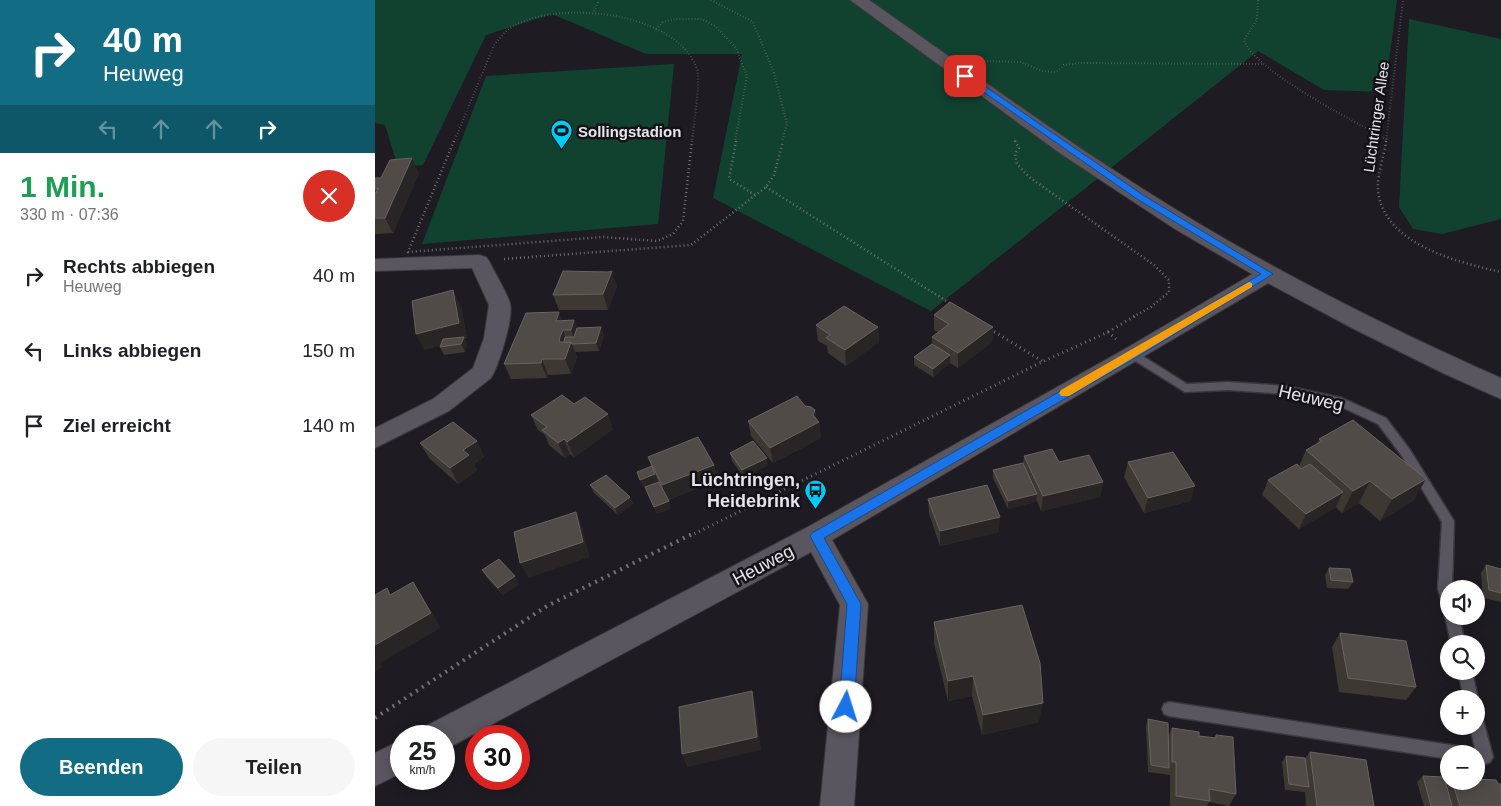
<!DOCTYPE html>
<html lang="de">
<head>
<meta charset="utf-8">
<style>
	body { margin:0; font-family:Arial,sans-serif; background:#f6f6f6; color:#202124; height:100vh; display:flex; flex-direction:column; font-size:19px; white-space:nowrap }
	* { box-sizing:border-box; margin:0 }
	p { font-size:16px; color:#757577 }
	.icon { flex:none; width:28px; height:28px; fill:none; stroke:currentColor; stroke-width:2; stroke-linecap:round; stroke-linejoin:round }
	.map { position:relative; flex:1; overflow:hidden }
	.sheet { display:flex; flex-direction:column; background:#fff; width:375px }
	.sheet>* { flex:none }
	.guide { background:#126d84; color:#fff; overflow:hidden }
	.tools { position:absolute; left:1065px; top:580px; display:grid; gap:10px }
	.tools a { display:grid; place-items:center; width:45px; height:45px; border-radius:50%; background:#fff; box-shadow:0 2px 12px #0003; font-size:25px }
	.speed { position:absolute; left:15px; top:725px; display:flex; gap:10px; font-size:25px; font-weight:700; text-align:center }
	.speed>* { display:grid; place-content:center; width:65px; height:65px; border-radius:50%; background:#fff; box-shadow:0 2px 12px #0003; line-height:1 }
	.speed small { font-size:12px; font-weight:400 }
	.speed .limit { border:8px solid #d22; background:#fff; color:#111 }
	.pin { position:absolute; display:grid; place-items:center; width:42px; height:42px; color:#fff; margin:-21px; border-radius:10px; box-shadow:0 2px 8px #0006 }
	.me { position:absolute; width:55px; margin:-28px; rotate:5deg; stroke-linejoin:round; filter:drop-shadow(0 0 4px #0008) }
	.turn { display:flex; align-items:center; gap:18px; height:105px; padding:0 20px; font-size:22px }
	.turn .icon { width:65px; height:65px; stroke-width:2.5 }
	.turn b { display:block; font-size:35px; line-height:42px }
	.lanes { display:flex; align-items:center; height:48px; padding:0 20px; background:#0003; justify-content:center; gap:25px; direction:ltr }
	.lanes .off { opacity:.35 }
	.round { display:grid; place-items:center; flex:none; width:52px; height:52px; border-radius:26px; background:#f6f6f6 }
	.headline { display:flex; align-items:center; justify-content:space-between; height:85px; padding:0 20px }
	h1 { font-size:30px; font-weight:600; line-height:38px; color:#1e9e55 }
	.cta { display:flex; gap:10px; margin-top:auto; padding:10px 20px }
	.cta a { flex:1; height:58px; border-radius:30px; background:#126d84; color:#fff; font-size:20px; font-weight:600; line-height:58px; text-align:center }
	.cta a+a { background:#f6f6f6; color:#202124 }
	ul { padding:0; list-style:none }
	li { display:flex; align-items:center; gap:15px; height:75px; padding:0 20px }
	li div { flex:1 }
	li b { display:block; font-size:19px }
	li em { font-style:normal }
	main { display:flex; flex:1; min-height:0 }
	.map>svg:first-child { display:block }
	.green { fill:#114230 }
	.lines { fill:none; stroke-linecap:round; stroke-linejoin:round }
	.service-casing { stroke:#39373d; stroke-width:3 }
	.minor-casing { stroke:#39373d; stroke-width:2 }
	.secondary-casing { stroke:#39373d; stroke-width:2 }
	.path-far3 { stroke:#727076; stroke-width:2; stroke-dasharray:0.5 2.5; stroke-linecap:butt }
	.path-far2 { stroke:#727076; stroke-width:2.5; stroke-dasharray:1 3; stroke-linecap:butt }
	.path-far1 { stroke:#727076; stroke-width:3; stroke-dasharray:1 4; stroke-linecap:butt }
	.path { stroke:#727076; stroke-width:4; stroke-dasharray:2 5; stroke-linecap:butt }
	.service { fill:#5a565f; fill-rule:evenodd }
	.minor { fill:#5a565f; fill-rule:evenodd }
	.secondary { fill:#5a565f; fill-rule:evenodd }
	.wall { fill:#3e3833 }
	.shaded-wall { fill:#292524 }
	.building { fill:#504b46; stroke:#686360 }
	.route { fill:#1a73e8; stroke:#114b97 }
	.slow { fill:#f59e0b }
	.labels { text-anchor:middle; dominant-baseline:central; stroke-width:5; stroke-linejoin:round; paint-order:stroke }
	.far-street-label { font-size:15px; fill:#e7e5ea; stroke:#141219 }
	.far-poi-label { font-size:15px; font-weight:bold; fill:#e7e5ea; stroke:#141219; text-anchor:start }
	.street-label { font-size:18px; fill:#e7e5ea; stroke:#141219 }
	.poi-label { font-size:18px; font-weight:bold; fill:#e7e5ea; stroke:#141219; text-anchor:end }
</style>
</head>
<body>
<main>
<section class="sheet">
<div class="guide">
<div class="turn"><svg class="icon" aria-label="right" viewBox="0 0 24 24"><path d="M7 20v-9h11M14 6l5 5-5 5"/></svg><div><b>40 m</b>Heuweg</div></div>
<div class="lanes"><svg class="icon off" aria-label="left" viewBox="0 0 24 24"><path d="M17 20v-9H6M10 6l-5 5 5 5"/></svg><svg class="icon off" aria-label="ahead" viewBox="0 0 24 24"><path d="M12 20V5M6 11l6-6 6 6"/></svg><svg class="icon off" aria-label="ahead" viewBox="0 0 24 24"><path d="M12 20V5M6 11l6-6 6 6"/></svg><svg class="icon" aria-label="right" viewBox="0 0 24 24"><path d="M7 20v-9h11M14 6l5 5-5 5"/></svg></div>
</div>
<div class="headline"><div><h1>1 Min.</h1><p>330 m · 07:36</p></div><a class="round" style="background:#d93025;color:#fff"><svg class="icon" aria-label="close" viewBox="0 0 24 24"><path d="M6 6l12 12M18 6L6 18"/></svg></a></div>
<ul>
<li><svg class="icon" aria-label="right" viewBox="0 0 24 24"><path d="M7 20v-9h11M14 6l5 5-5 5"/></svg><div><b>Rechts abbiegen</b><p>Heuweg</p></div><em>40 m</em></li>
<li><svg class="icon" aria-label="left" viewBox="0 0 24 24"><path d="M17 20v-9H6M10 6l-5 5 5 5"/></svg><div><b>Links abbiegen</b></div><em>150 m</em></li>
<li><svg class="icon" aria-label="arrive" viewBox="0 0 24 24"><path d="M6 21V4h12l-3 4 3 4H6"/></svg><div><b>Ziel erreicht</b></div><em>140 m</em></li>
</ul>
<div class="cta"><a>Beenden</a><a>Teilen</a></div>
</section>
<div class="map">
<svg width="1126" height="806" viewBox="0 0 1126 806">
	<rect width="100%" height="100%" fill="#1e1b22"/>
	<g class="green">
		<path d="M0,0H1022L1010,92L949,90L883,51L556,311L338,198L367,54H271L177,14L111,35L48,165L23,167L10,125L0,123Z"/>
		<path d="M1034,19L1126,39V219L1067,234L1038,229L1024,207Z"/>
		<path d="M299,64L283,224L47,244L111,76Z"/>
	</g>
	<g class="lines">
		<defs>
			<g id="service">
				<path d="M758,350L812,384L853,382L911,386L967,398L1011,418L1035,450L1079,521L1077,589H1074V610L1069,608L1063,589L1067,522L1027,456L1003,424L960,404L911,394L853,390L810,392L754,357L753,354Z"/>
				<path d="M1074,611V616H1084L1090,644H1076L1070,616Z"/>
				<path d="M1083,671H1097L1103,699L1101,704V699H1089Z"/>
				<path d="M794,702L1089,747L1095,751L1100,749L1095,726H1101V713L1106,715L1108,720L1118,757L1115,762L1110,764L1101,763V754H1074V759L794,716L789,714L787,709L789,704Z"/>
			</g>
			<g id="minor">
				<path d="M104,255L111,257L114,261C121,275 130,289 135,303C139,317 124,365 116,378L74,411L0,448V428L58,399L98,368L109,338L114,305L97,268L0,271V259Z"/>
				<path d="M893,268L900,269L903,274L900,279L457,540L493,604L479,806H445L465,605L436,552L75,747L69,749V736H48L53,725L431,528L750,349L886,269Z"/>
				<path d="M26,740V773L0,786V753Z"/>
			</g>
			<path id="secondary" d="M475,0H494C586,64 676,131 771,191C884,263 1004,324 1126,378V399L1070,374L979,329L889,281L800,229L686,154Z"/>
		</defs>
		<use href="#service" class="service-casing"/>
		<use href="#minor" class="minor-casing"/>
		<use href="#secondary" class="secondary-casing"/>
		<g class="path-far3">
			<path d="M336,0L378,22L399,73L412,124L407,142"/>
			<path d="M883,0L882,20L869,40C878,70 981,122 1012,140"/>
			<path d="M219,11L224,0"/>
			<path d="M281,29L288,22L300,19H327L340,26L361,48L372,76L360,142"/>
			<path d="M606,61L645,62L667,71L681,72L689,65L705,63L887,64"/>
			<path d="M640,140L641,142"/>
			<path d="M79,142L119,45C125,38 130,31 138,26C186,0 301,11 322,69C326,80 318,127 317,142"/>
			<path d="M1011,142L1028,0"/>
		</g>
		<g class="path-far2">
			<path d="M79,141L33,252L228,237L282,241L298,234L308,221L317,141"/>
			<path d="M361,141L354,179L380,195"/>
			<path d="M640,141L644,148L640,154L642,164L654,177L779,265L794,280V292L776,307L758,317"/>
			<path d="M1011,141C1009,157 1002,174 1003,190C1008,244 1082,262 1126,272"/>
			<path d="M391,187L576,304"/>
			<path d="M129,259L316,245L391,187L399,175L408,141"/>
		</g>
		<g class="path-far1">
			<path d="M615,329L667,361"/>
			<path d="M733,332L760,316"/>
			<path d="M315,536L667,362L733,332L741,339"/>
		</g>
		<path class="path" d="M0,718L172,606L317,534"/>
		<use href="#service" class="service"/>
		<use href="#minor" class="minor"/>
		<use href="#secondary" class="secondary"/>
	</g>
	<g class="wall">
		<path d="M44,173L18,233L0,234V178Z"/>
		<path d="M233,272L242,286L233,310H184L178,295Z"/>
		<path d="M86,306L92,339H90L92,345L90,352L69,355L65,347L66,345L49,350Z"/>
		<path d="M559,315L618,327L617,342L583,368L575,363L558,377L539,365V357L557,344V337L563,332L559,330Z"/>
		<path d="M187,320H199L202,328L229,335L224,351L200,352L202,357L196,374L173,375L172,378L136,379L129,364Z"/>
		<path d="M441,325L503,327L504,342L471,366L453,353L452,346L443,341Z"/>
		<path d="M199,404L238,429L199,457L195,454L190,458L174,445L170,435L163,430L156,415Z"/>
		<path d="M430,406L440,410L441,418L444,422L446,438L398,463L376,436L373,421Z"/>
		<path d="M944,439L1039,500L1005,521L984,503L967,513L961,507L924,529L887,495L893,480L924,466L931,450L942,444Z"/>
		<path d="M102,441L109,457L99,464L102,470L83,484L54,458L45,443Z"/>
		<path d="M355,453L393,465L369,478L357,461Z"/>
		<path d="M649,456L684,462L728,482L725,497L666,511L662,501L633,509L618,478V470L648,463Z"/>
		<path d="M273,457L339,465L343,480L293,500L296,508L282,514L273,495L270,487L283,482V481L268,487L262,472L276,466Z"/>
		<path d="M753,462L816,501L769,513L749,477Z"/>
		<path d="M215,485L255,497L258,504L243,515L219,493Z"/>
		<path d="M553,499L624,532L565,546L554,514Z"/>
		<path d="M1111,565L1126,569V602L1108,598L1106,573Z"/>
		<path d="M954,568L978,582L973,589L952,588L950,575Z"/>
		<path d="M107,570L144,584L128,595L112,578Z"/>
		<path d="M559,622L664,722L607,735L597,696L573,701L559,643Z"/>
		<path d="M965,633L1041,687L1031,700L964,692L957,647Z"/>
		<path d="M773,719L794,735L797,728L824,736L839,738L841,735L861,794L854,806L834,802L832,806H795V775L773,772L771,726Z"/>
		<path d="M935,752L999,806H931L930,792L910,790L907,762L911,756L930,758Z"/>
		<path d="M1048,776L1072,786L1077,781H1101L1126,806H1049L1042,782Z"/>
	</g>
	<g class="shaded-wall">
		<path d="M37,158L44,173L18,233L10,218Z"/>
		<path d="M237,271L242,286L233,310L228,294Z"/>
		<path d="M78,290L86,306L92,339H90L92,345L90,352L86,344L88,339L49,350L41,334Z"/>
		<path d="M184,312L190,327L188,330L193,344L184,342L181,321Z"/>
		<path d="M199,320L205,336L201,344L196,330Z"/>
		<path d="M226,327L229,335L224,351L221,343Z"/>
		<path d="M503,327L504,342L471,366L470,350Z"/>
		<path d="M618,327L617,342L583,368V353Z"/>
		<path d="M196,342L202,357L196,374L190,359Z"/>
		<path d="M575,355V363L558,377V369Z"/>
		<path d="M167,359L173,375L172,378L166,363Z"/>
		<path d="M440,410L441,424L444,422L446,438L398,463L395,448L438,415Z"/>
		<path d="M233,414L238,429L199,457L192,442Z"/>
		<path d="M189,439L195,454L190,458L183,443Z"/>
		<path d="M102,441L109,457L99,464L102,470L83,484L75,468L88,450Z"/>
		<path d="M392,458L393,465L369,478L367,470Z"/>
		<path d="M339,465L343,480L292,500L287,485Z"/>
		<path d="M280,474L283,481L268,487L265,480Z"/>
		<path d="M1051,479L1039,500L1005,521L1017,499Z"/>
		<path d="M995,481L984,503L967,513L978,491Z"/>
		<path d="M728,482L725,497L666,511L668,496Z"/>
		<path d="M820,486L816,501L769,513L773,498Z"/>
		<path d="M968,492L961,507L924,529L931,514Z"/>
		<path d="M662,494L661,502L633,509V501Z"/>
		<path d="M255,497L258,504L243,515L240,508Z"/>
		<path d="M294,501L296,508L282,514L279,507Z"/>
		<path d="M201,512L207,527L215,557L153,578L145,563Z"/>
		<path d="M625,517L624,532L565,546V531Z"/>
		<path d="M140,576L144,584L128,595L123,588Z"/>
		<path d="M38,582L48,597L66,628L5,663L8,667L0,672V645Z"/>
		<path d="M598,676L597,696L573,701V681Z"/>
		<path d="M377,691L381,704L386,750L312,767L307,754Z"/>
		<path d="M668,703L664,722L607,735L608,715Z"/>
	</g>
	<g class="building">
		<path d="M37,158L10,218H0V193H1L3,188L0,189V178H6L15,160Z"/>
		<path d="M188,271L233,272L237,271L228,294L178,295Z"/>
		<path d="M78,290L84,323L41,334L37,301Z"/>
		<path d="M575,302L618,327L583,353L557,337L574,324L559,315Z"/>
		<path d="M469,306L503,327L470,350L451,338L455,335L441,325Z"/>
		<path d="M184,312L181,321L199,320L196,330H188L185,337L184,342H196L190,359H167L166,363L129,364L151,313Z"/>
		<path d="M226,327L221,343L197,344L196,342H189L190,337H199L202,328Z"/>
		<path d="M89,337L86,344L65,347L68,339Z"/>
		<path d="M557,344L575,355L558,369L539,357Z"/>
		<path d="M187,395L199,404L210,397L233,414L192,442L189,439L183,443L167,430L172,427L156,415Z"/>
		<path d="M422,396L430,406L436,407L440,410L438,415L444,422L395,448L373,421Z"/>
		<path d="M978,420L1051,479L1017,499L995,481L978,491L931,450L947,441L944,439Z"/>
		<path d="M78,422L102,441L88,450L94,455L75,468L45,443Z"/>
		<path d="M323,437L339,465L287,485L273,457Z"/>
		<path d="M378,441L392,458L367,470L355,453Z"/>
		<path d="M677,449L684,462L714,455L728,482L668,496L649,456Z"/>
		<path d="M798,452L820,486L773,498L753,462Z"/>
		<path d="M648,463L662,494L633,501L618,470Z"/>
		<path d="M922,464L926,469L935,464L968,492L931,514L893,480Z"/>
		<path d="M277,466L280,474L265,480L262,472Z"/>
		<path d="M231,475L255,497L240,508L215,485Z"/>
		<path d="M284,482L294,501L279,507L270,487Z"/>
		<path d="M612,485L625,517L565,531L553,499Z"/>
		<path d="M201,512L208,542L145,563L139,532Z"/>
		<path d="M124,559L140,576L123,588L107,570Z"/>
		<path d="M1111,565L1126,569V593L1114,590Z"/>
		<path d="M954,568L975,569L978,582L956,580Z"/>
		<path d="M38,582L56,613L0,645V595L12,588L15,595Z"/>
		<path d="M647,605L665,663L668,703L608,715L598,676L573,681L559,622Z"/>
		<path d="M965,633L1031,641L1041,687L973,678Z"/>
		<path d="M377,691L382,737L307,754L304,707Z"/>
		<path d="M773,719L793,723L794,768L776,765Z"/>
		<path d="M797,728L824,732V736L841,738V735L858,737L861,794L834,789L835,801L801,796V762H797Z"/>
		<path d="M935,752L991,760L999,806H942Z"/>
		<path d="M911,756L930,758L934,787L914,784Z"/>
		<path d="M1048,776L1069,777L1077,806H1056Z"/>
		<path d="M1101,779L1121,780L1123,784H1126V806H1085L1077,781H1101Z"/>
	</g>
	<path class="route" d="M587,74H592L768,195L898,274L762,357L449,538L486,604L479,707L477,712L471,714L466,712L464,707L472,604L435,536L437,533L754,352L886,274L762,199L587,77Z"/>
	<path class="slow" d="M874,282L877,283V287L694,396H686L684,393L686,390Z"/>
	<defs>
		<symbol id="stadium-pin" viewBox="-11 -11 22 30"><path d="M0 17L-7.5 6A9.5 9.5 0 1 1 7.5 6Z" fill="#01cbf9" stroke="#141219"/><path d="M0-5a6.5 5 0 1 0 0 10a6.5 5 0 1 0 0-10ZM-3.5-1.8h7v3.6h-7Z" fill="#111"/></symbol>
		<symbol id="bus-pin" viewBox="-11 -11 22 30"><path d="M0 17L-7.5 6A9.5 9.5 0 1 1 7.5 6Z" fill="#01cbf9" stroke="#141219"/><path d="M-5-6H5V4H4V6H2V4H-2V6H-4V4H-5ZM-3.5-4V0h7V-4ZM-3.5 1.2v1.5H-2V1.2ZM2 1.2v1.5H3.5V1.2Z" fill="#111"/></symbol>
	</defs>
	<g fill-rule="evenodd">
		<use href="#stadium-pin" x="174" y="118" width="25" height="34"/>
		<use href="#bus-pin" x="428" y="478" width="25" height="34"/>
	</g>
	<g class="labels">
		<g class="far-street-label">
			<text transform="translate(1001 117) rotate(-82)">Lüchtringer Allee</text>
		</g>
		<g class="far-poi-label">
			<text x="203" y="131">Sollingstadion</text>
		</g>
		<g class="street-label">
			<text transform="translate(936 398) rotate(13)">Heuweg</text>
			<text transform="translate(388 565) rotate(-28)">Heuweg</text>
		</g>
		<g class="poi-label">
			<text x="425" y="480">Lüchtringen,<tspan x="425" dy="21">Heidebrink</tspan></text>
		</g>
	</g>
</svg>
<div class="tools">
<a><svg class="icon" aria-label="sound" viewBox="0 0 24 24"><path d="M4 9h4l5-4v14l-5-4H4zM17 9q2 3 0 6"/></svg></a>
<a><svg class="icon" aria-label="search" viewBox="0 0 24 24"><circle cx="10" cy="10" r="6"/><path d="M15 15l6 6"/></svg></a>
<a>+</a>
<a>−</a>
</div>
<div class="speed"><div>25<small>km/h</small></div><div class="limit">30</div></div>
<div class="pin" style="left:590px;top:76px;background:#d93025"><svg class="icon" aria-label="arrive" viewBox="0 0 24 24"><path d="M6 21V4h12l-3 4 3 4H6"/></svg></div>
<svg class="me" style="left:471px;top:707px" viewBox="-20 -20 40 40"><circle r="19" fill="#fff"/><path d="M0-13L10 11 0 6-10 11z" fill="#1a73e8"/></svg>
</div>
</main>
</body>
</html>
